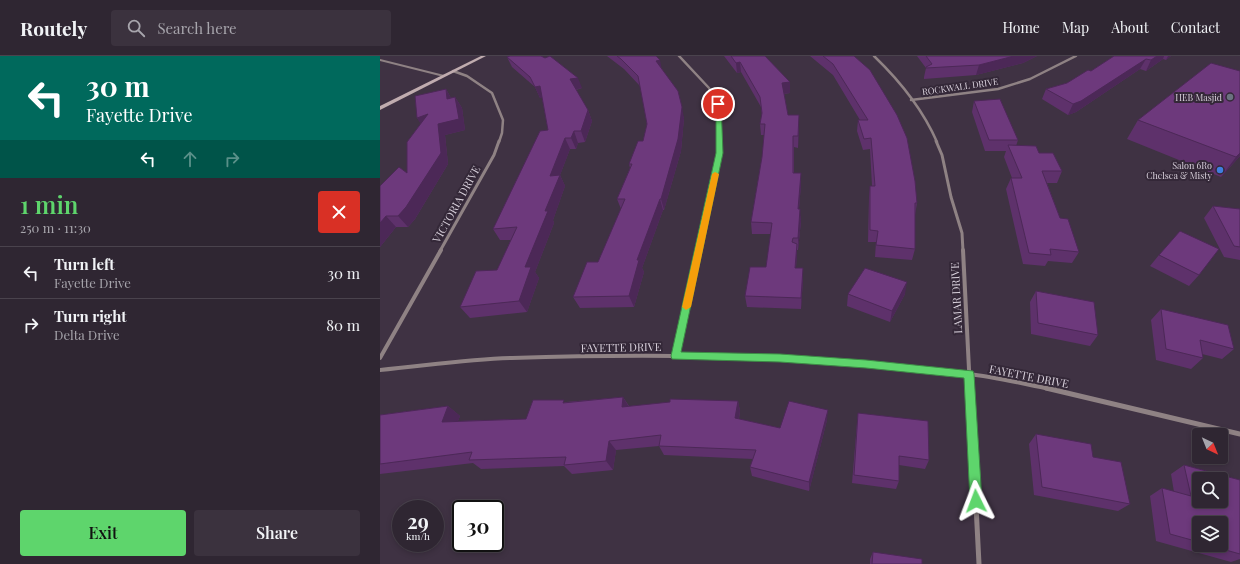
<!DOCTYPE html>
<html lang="en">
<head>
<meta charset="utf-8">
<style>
	body { margin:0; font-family:"Playfair Display",serif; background:#3b323e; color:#f1f3f6; height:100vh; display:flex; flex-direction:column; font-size:15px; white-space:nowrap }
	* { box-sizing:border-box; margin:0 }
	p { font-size:13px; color:#a7a5ac }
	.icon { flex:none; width:22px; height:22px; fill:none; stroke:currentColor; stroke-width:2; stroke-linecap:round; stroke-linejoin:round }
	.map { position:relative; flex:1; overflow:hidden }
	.side { display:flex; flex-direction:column; background:#2f2632; width:380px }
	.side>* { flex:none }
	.top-card { background:#00695c; color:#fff; overflow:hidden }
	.needle { width:26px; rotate:137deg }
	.buttons { position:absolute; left:812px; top:372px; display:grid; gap:8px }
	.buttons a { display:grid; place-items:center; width:36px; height:36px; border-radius:4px; background:#2f2632; box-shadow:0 2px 6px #0003,0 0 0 1px #4a434d; font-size:20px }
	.speed { position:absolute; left:12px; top:444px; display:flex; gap:8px; font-size:20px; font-weight:700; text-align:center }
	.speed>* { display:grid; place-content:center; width:52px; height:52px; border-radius:50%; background:#2f2632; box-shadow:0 2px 6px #0003,0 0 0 1px #4a434d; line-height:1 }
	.speed small { font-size:10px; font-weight:400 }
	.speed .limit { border:2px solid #111; border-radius:6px; background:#fff; color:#111 }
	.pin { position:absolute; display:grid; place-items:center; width:34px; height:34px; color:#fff; margin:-17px; border:2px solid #fff; border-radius:50%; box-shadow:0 1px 4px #0007 }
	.me { position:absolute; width:44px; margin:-22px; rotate:357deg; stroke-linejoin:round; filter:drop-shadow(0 0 3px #0008) }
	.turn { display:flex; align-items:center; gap:14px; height:84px; padding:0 20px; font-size:18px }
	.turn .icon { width:52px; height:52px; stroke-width:2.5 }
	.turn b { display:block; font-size:28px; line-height:34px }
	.lanes { display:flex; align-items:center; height:38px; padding:0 20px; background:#0003; justify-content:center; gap:20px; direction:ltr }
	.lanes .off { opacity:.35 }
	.round { display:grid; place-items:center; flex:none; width:42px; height:42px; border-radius:4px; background:#3b323e }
	.summary { display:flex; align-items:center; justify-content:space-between; height:68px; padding:0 20px }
	h1 { font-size:24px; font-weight:600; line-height:30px; color:#5ed56c }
	.button { display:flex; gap:8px; margin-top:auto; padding:8px 20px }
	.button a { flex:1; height:46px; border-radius:4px; background:#5ed56c; color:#111; font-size:16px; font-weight:600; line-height:46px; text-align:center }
	.button a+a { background:#3b323e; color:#f1f3f6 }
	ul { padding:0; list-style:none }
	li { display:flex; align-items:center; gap:12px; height:52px; padding:0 20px; border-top:1px solid #4a434d }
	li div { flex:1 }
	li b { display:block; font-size:15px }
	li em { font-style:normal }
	header { display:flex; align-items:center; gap:24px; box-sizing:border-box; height:56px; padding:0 20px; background:#2f2632; border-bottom:1px solid #4a434d }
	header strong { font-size:19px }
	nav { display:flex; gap:22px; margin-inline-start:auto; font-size:14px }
	.search { width:280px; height:36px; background:#3b323e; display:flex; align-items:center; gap:10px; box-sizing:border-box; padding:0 14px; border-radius:4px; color:#a7a5ac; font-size:15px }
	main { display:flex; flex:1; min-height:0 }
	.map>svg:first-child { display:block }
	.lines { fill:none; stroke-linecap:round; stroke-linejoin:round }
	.lane { stroke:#8f8284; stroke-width:2 }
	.street-far3 { stroke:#8f8284; stroke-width:2.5 }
	.street-far2 { stroke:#8f8284; stroke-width:3 }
	.street-far1 { stroke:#8f8284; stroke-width:4 }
	.street { stroke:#8f8284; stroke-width:5 }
	.secondary { fill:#c0acaf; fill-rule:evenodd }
	.wall { fill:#5e316b; fill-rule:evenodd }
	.shaded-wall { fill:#4c2857 }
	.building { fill:#6d397c; stroke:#4c2857; fill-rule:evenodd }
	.route { fill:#5ed56c; stroke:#3d8a46 }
	.slow { fill:#f59e0b }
	.worship-dot { fill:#6b7280; stroke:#342838; stroke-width:1.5 }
	.shop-dot { fill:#3f7fe0; stroke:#342838; stroke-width:1.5 }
	.labels { text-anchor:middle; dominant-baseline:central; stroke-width:4; stroke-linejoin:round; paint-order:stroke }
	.far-street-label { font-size:9px; fill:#d9d1dc; stroke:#342838 }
	.far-poi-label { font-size:9px; fill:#d9d1dc; stroke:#342838; text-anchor:end }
	.street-label { font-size:11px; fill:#d9d1dc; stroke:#342838 }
</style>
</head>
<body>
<header>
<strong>Routely</strong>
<div class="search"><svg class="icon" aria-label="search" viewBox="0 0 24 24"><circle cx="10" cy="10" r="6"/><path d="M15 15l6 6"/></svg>Search here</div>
<nav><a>Home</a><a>Map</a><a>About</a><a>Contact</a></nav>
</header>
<main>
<section class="side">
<div class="top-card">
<div class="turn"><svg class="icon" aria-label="left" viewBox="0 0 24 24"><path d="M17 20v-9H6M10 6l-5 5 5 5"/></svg><div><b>30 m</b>Fayette Drive</div></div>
<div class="lanes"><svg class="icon" aria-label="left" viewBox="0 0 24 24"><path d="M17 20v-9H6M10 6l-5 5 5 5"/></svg><svg class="icon off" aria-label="ahead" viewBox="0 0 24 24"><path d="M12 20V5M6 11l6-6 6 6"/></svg><svg class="icon off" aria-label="right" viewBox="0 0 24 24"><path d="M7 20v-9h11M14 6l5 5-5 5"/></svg></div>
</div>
<div class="summary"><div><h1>1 min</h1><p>250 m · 11:30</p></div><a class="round" style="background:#d93025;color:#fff"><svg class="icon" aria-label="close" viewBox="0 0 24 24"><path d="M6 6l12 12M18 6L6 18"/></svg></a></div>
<ul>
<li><svg class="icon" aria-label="left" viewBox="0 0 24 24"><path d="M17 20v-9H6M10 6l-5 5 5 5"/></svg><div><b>Turn left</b><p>Fayette Drive</p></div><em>30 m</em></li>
<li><svg class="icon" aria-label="right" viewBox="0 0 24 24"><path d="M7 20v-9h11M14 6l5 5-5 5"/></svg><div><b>Turn right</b><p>Delta Drive</p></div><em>80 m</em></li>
</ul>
<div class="button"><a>Exit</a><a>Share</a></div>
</section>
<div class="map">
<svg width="860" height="508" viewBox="0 0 860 508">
	<rect width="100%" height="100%" fill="#3f3243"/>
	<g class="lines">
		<path class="lane" d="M0,4L64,20"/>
		<g class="street-far3">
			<path d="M299,0L329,32L338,48L340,86"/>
			<path d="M494,0C519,24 543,54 557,86"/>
			<path d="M73,15L87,20L112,37L123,64L122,77L119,86"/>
			<path d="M531,44L618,33L650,23L696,0"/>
		</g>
		<g class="street-far2">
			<path d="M556,85L562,99L571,141L582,177L583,195"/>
			<path d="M60,195L114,99L119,85"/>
			<path d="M319,195L340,97V85"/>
		</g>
		<g class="street-far1">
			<path d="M583,194L590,333"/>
			<path d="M296,300L319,194"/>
			<path d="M0,302L61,194"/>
			<path d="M0,314C44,310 88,303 132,302C284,297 437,299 588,318C616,321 644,328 671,333"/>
		</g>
		<g class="street">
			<path d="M590,332L599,508"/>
			<path d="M666,332L860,378"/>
		</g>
		<path class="secondary" d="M101,0H106L0,54V50Z"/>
	</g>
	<g class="wall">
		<path d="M227,0H276L304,62L301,95L284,154H283L262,212L264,216L254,251L200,252L193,241L218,206L241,153L237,143L250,112L249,108L263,85L267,68L260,30L244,13Z"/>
		<path d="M344,0H385L410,37L404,38L408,59L419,70L418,92L414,91V117L421,128L419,153L421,165L418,194H417L416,212L423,223L421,253L367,251L365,240L386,211L391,178H372L371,166L382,101L384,79H381L380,68L382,59L381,51L361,16L357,17Z"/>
		<path d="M430,0H474L537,147L535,159V193L532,204L495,201L496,186H488L489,141L490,130H492L490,93L483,94L477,75L478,64H480L453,19Z"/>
		<path d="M537,0H657L643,7L596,19L544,23V21L546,12Z"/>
		<path d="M734,0H791L786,4L783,3L766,15L760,13L696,56L688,59L662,43L666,33L687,27L711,15Z"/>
		<path d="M127,1L202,32L196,34L208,54L212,65L205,86L198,87L196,93H190L180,119L185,130L173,164L174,167L155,216L159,222L147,256L90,262L80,251L117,214L131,184H120L113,173L168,74L162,41L160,42L155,31L132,11Z"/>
		<path d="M66,33L71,42L75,41L82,52L85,74L65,79L68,108L35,163L28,171H16L0,191V130L27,117L41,67L37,62Z"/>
		<path d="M594,45L638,84L636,90L659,97L682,115L677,127H667L680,162L699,196L692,207L668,205L665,210L643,208L626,133L631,122H632L624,101L626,95H605L592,56Z"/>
		<path d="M758,64L860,100L841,121L747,83Z"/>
		<path d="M833,150L860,153V204L844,201L824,162Z"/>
		<path d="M779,199L819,219L809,230L770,210Z"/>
		<path d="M656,235L718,279L710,290L651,278L650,246Z"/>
		<path d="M468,238H525L510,266L467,250Z"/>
		<path d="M781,253L854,293L842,303L822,298L823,302L811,313L776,304L771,264Z"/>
		<path d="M243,341L249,350L358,345L360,355L359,363L400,372L447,364L429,435L372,420L370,411L373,403L284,399L279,390L236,394L233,414L192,418L184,410L101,413L93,407L0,418V359L68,350L80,360L78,365L146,363L186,346Z"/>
		<path d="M478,357L549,404L545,413L519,409V425L516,433L472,427L477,367Z"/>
		<path d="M656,378L713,401L750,448L738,455L654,439L649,388Z"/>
		<path d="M804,409L860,424V503L851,506L776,485L770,440L782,432L794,436L791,418ZM819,467L841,489H819Z"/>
		<path d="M493,496L542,508H490V503Z"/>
	</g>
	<g class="shaded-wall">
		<path d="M634,0H657L643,7L596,19L599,9Z"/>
		<path d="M777,0H784L783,3L766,15L771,4Z"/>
		<path d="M788,0H791L786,4Z"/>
		<path d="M766,3L760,13L696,56L688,59L693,48Z"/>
		<path d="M280,4L282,14L276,5Z"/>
		<path d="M360,6L361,16L357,17L356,7Z"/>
		<path d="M198,22L202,32L194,34L190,23Z"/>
		<path d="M410,26V37L402,38V27Z"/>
		<path d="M160,30L165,41L160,42L155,31Z"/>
		<path d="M66,33L72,44L67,43Z"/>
		<path d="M75,41L82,52L85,74L65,79L68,108L35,163L28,171L18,160L58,68Z"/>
		<path d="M302,51L304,62L301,95L284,154L281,143Z"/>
		<path d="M208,54L212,65L205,86L201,75Z"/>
		<path d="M48,58L44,73L37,62Z"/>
		<path d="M419,59V70L418,92V80Z"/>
		<path d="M194,75L198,87L196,93L191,82Z"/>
		<path d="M185,82L190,93L180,119L185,130L173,164L174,167L155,216L159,222L147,256L139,245L145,211L165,155L170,120Z"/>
		<path d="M860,97V100L841,121L856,101Z"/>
		<path d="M421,117V128L418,164V153Z"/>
		<path d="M280,143L283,154L262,212L264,216L254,251L249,240L257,204Z"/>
		<path d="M420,153L421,165L418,194V182Z"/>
		<path d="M6,160L16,171L0,191V167Z"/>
		<path d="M417,188V199L415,223V212Z"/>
		<path d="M423,212V223L421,253V242Z"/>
		<path d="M527,226L525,238L510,266L512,255Z"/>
		<path d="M243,341L249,351H242Z"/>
		<path d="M358,345L360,355L357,372L355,362Z"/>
		<path d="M68,350L80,360L74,375L62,366Z"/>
		<path d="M448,354L447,364L429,435V426Z"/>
		<path d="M229,385L236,394L233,414L226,405Z"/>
	</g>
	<g class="building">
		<path d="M130,0H161L165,2L170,0L198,22L190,23L208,54L201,75H194L191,82H185L170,120L180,119L165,155H168L145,211H151L139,245L80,251L96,215L117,214L137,171L113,173L160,75L168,74L160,30L155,31L150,21L127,1Z"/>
		<path d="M237,0H276L280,4L276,5L298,35L302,51L298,83L281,143H280L257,204H259L249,240L193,241L207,206H218L245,143H237L252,108H249L258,85H263L267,68L258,20L241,3Z"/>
		<path d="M351,0H385L410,26L402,27L408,59H419L418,80H413V117H421L418,153H420L418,182H413L412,186L417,188L415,212H423L421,242L365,240L370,211H386L392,167L371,166L382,101L385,68H380L382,57L380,41L360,6L356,7Z"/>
		<path d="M443,0H474L490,14L517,59L527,82L535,125L537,147H535V193L496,189L498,175L490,174V130H495L491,82L484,83L478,64H488L453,8Z"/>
		<path d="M546,0H634L599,9L546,12V11L552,8Z"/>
		<path d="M734,0H777L771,4L766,3L701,45L693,48L666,33L687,27L708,14L711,15Z"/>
		<path d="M831,7L860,15V97L856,101L758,64Z"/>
		<path d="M66,33L67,43L75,41L79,63L58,68L61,97L26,151L18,160H6L0,167V130L19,111L27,117V86L48,58L37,62L35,40Z"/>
		<path d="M620,43L638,84H609L594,45Z"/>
		<path d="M628,89L656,90L659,97H673L682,115H662L680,162L688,163L699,196L670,193L671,199L649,197L631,122H642Z"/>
		<path d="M833,150L860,153V191L854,190Z"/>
		<path d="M800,175L839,193L819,219L779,199Z"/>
		<path d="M485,212L527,226L512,255L468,238Z"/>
		<path d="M656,235L714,246L718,279L658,267Z"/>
		<path d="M781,253L848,269L854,293L820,284L823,302L786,293Z"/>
		<path d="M243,341L242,351L290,346V343L358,345L355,362L400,372L409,345L448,354L429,426L370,411L376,394L279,390L281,379L229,385L226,405L184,409L186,401L89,404L92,396L0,408V359L68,350L62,366L146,363L153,344H184L183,347Z"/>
		<path d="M478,357L548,365L549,404L519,400V425L474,419Z"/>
		<path d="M656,378L711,388L713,401L741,406L750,448L662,431Z"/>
		<path d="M804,409L860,424V498L828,489H841V467H819V486L790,478L782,432L811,440ZM819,423H841V445H819Z"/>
		<path d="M493,496L542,503V508H492Z"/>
	</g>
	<path class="route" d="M336,46L341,48L343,97L301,296L400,298L486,304L593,315L594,318L602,445L600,449L596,451L592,449L590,445L584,322L486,312L400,306L292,303L291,300L336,97Z"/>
	<path class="slow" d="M335,116L339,118L311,251L306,254L302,251L332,118Z"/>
	<circle class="worship-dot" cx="850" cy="41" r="4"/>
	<circle class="shop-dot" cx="840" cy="114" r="4"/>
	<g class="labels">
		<g class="far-street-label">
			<text transform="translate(580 30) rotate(-8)">ROCKWALL DRIVE</text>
		</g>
		<g class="far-poi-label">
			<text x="842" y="41">HEB Masjid</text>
			<text x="832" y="109">Salon 6Ro<tspan x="832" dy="10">Chelsea &amp; Misty</tspan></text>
		</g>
		<g class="street-label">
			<text transform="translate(76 148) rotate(-61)">VICTORIA DRIVE</text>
			<text transform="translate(576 242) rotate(-93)">LAMAR DRIVE</text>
			<text transform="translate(241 291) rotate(-1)">FAYETTE DRIVE</text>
			<text transform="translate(649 320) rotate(11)">FAYETTE DRIVE</text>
		</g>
	</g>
</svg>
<div class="buttons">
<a><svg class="needle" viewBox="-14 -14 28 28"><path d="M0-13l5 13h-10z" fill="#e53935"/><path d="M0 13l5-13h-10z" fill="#a7a5ac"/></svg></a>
<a><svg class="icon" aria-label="search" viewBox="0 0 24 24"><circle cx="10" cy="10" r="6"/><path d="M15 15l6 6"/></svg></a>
<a><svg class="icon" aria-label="layers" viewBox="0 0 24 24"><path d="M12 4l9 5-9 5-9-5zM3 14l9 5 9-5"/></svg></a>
</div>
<div class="speed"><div>29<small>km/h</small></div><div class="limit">30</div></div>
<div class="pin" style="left:338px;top:48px;background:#d93025"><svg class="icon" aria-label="arrive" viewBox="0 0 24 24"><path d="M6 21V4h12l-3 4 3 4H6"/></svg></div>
<svg class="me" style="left:596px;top:445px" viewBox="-20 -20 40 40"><path d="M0-17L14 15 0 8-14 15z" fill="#5ed56c" stroke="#fff" stroke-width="4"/></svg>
</div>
</main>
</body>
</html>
